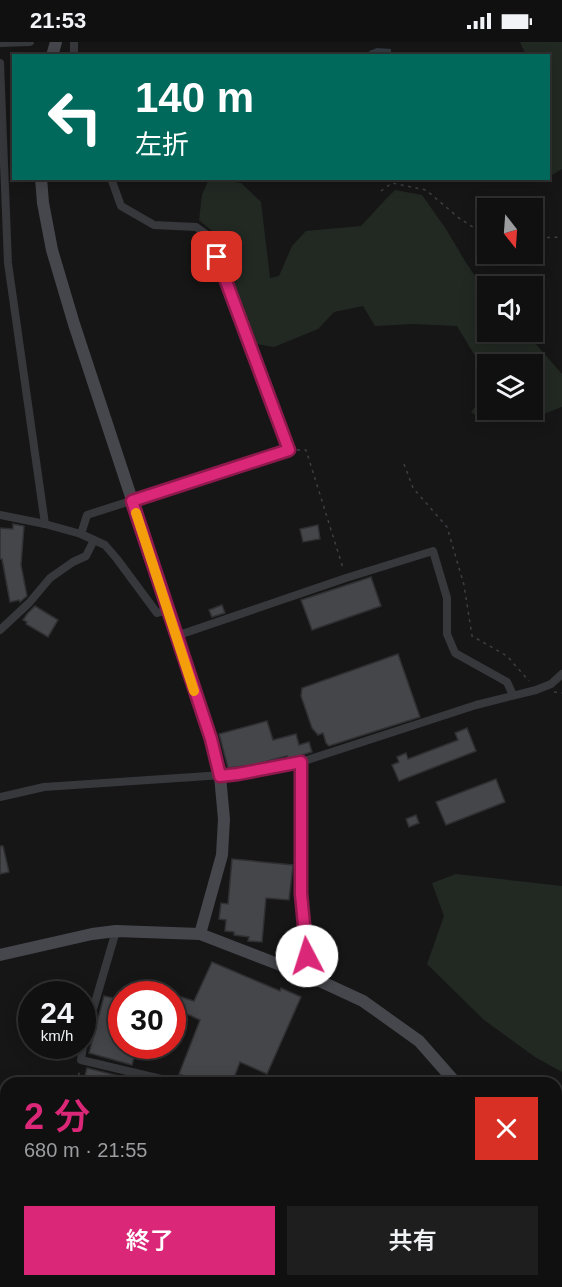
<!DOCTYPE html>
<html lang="ja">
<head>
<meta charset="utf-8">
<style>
	body { margin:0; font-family:Helvetica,"Noto Sans JP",sans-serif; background:#1e1e1f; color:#f1f3f6; height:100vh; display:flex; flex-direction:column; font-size:22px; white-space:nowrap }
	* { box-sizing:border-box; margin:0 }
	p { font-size:20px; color:#9c9d9f }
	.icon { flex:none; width:33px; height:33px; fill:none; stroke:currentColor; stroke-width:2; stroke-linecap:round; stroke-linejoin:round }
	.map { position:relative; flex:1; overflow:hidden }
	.side { position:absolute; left:0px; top:1035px; width:562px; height:210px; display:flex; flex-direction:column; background:#101011; border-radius:18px 18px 0 0; box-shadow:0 3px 15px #0003,0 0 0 2px #303031 }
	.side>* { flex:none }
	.hud { position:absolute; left:12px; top:12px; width:538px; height:126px; border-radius:0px; box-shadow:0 3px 15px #0003,0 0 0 2px #303031; background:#00695c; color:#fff; overflow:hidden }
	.needle { width:39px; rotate:163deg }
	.buttons { position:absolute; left:477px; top:156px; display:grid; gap:12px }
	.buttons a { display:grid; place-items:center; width:66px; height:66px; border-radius:0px; background:#101011; box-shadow:0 3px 15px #0003,0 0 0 2px #303031; font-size:30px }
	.speed { position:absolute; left:18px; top:939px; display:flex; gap:12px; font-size:30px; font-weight:700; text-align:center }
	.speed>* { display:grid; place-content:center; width:78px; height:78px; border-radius:50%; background:#101011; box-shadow:0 3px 15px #0003,0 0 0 2px #303031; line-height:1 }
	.speed small { font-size:15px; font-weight:400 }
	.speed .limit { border:9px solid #d22; background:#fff; color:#111 }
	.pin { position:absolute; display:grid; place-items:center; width:51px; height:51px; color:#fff; margin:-26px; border-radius:12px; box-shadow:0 3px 9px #0006 }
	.me { position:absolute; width:66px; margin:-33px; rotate:355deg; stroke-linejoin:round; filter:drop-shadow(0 0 4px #0008) }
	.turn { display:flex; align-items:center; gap:21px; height:126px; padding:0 24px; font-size:27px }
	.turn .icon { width:78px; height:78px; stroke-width:2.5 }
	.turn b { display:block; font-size:42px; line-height:51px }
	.round { display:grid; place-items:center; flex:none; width:63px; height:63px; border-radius:0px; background:#1e1e1f }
	.summary { display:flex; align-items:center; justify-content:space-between; height:102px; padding:0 24px }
	h1 { font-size:36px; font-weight:600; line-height:45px; color:#db2777 }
	.primary-button { display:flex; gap:12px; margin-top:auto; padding:12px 24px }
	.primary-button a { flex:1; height:69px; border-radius:0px; background:#db2777; color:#fff; font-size:24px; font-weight:600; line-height:69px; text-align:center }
	.primary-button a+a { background:#1e1e1f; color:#f1f3f6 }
	.status { display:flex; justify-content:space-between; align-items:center; height:42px; padding:0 30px; background:#101011; direction:ltr }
	.status svg { height:16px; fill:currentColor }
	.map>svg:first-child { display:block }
	.green { fill:#222923; fill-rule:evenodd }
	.water { fill:#31393f }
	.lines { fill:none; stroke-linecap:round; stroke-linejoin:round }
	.canal { stroke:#31393f; stroke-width:10 }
	.building { fill:#45464a; stroke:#303033; stroke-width:1.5 }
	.path { stroke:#3d3f43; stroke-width:1.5; stroke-dasharray:3 4.5; stroke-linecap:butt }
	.lane { stroke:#37383c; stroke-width:4 }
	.street { stroke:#37383c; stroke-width:8 }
	.secondary { stroke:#46474c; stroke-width:12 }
	.route-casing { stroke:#8e194d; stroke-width:15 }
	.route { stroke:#db2777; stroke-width:10 }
	.slow { stroke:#f59e0b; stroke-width:10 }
</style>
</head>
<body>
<div class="status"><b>21:53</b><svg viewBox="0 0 49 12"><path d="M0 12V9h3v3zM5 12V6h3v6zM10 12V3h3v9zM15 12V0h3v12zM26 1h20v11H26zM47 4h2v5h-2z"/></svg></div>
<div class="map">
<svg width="562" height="1245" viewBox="0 0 562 1245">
	<rect width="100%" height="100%" fill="#161617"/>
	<g class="green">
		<path d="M520,0H562V127L552,133L549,132V14L526,13Z"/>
		<path d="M209,137L241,141L261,160L270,236L279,234L292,204L306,189L361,184L386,157L395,148L422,153L446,187L465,219L487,252L488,290H525L562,332V365L533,376L482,378L471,370L487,351L478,319L457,284L414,282L375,284L363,264L334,270L318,287L274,305L251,301L213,190L199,178L202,153ZM488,322H532V368H488Z"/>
		<path d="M456,832L562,844V1030L535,1015L484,978L427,922L444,874L432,841Z"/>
		<path d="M0,1176L6,1182V1239H149L168,1245H0Z"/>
	</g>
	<path class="water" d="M377,6L391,7V13H370L369,9Z"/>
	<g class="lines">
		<g class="canal">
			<path d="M0,1150L6,1155"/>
			<path d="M197,1239L216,1245"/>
		</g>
	</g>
	<g class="building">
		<path d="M13,482L24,484L21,523L27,554L20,560L19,558L10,560L2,517H0V486L13,487Z"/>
		<path d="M318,483L320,497L303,500L300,487Z"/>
		<path d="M371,535L381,564L312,588L301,558Z"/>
		<path d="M222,563L225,571L212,575L209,568Z"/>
		<path d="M35,564L58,578L48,595L26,582L27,580L23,578L27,572Z"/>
		<path d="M398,612L420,675L329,704L326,701L323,691L318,693L312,686L301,654L302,646Z"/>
		<path d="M267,679L273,698L296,692L299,703L309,700L312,710L299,714L288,716L287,714L253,723L228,726L219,692Z"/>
		<path d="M467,686L476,709L399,739L392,723L399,720L397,715L406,711L408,717L458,698L455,691Z"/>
		<path d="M496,737L505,760L446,783L436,760Z"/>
		<path d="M416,773L419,781L409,785L406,777Z"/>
		<path d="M0,804H3L9,830L0,832Z"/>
		<path d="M232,817L293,823L289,858L266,856L262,900L248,899L249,895L234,893V890L225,889L226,878L219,877L221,861L228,862Z"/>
		<path d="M212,920L280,949L281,946L301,955L267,1032L240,1020L232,1041H202L179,1032L200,978L185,971L181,984L172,982V972L178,954L194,959Z"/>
		<path d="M104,954L122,958V1004H137L132,1023L89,1011Z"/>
		<path d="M87,1026L123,1035L122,1041H83Z"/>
	</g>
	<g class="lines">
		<g class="path">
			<path d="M381,149L392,141L426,148L459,176L488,195"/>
			<path d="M532,196L562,195"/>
			<path d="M297,408H306L343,526"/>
			<path d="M404,422L413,446L447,485L464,543L472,594L507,614L529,639"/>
			<path d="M554,650L562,651"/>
			<path d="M77,1041L80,1027"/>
			<path d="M47,1239L53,1245"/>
			<path d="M392,1239L397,1245"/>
		</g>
		<g class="lane">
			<path d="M0,1140L6,1145"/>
			<path d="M223,1239L237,1245"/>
		</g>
		<g class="street">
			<path d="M0,1L30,0"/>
			<path d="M74,14V0"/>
			<path d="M0,21L8,221L45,482"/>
			<path d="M0,473L45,482L81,492L105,503L117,517L157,571L168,568"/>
			<path d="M81,492L87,473L289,408L209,194L196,185L154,183L121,164L111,136"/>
			<path d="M0,588L29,561L50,536L73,520L86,514L94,498"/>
			<path d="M176,594L346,536L433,509L447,556V592L455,611L507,640L513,653"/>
			<path d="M301,720V852L309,934"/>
			<path d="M0,755L44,745L238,732L301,720L476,663L536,648L551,642L562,632"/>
			<path d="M116,889L84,998L81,1018L178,1041"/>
			<path d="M0,1161L6,1166"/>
			<path d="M556,1173L562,1169"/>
			<path d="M175,1239L195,1245"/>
			<path d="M476,1245L482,1239"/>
		</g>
		<g class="secondary">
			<path d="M52,14L56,0"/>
			<path d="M41,136L43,161L52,208L74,282L211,697L220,734L224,777L222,813L200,892"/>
			<path d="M0,913L92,892L116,889L200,892L309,934L363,959L419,999L456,1041"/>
			<path d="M556,1148L562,1153"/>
		</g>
	</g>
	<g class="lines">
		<defs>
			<path id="route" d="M217,215L289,408L132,459L211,697L220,734L238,732L301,720V852L307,914"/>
		</defs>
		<use href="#route" class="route-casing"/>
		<use href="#route" class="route"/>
		<path class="slow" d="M136,471L194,649"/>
	</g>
</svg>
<div class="buttons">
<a><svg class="needle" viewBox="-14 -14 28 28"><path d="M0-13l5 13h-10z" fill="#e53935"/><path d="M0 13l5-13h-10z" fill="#9c9d9f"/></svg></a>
<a><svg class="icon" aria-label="sound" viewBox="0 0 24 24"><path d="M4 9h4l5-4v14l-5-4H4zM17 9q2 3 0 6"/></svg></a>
<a><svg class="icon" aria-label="layers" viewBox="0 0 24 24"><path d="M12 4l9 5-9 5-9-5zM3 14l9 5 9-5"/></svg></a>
</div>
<div class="speed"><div>24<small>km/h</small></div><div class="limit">30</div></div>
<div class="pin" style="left:217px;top:215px;background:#d93025"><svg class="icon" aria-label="arrive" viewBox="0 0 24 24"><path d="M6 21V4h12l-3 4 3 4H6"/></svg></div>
<svg class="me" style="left:307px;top:914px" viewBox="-20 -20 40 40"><circle r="19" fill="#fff"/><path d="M0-13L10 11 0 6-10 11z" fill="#db2777"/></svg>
<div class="hud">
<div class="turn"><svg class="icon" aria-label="left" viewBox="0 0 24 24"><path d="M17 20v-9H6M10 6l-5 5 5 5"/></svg><div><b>140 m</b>左折</div></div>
</div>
<section class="side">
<div class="summary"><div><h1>2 分</h1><p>680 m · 21:55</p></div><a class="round" style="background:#d93025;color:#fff"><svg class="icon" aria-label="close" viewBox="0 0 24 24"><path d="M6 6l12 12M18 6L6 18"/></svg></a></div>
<div class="primary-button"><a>終了</a><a>共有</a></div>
</section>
</div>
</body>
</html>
